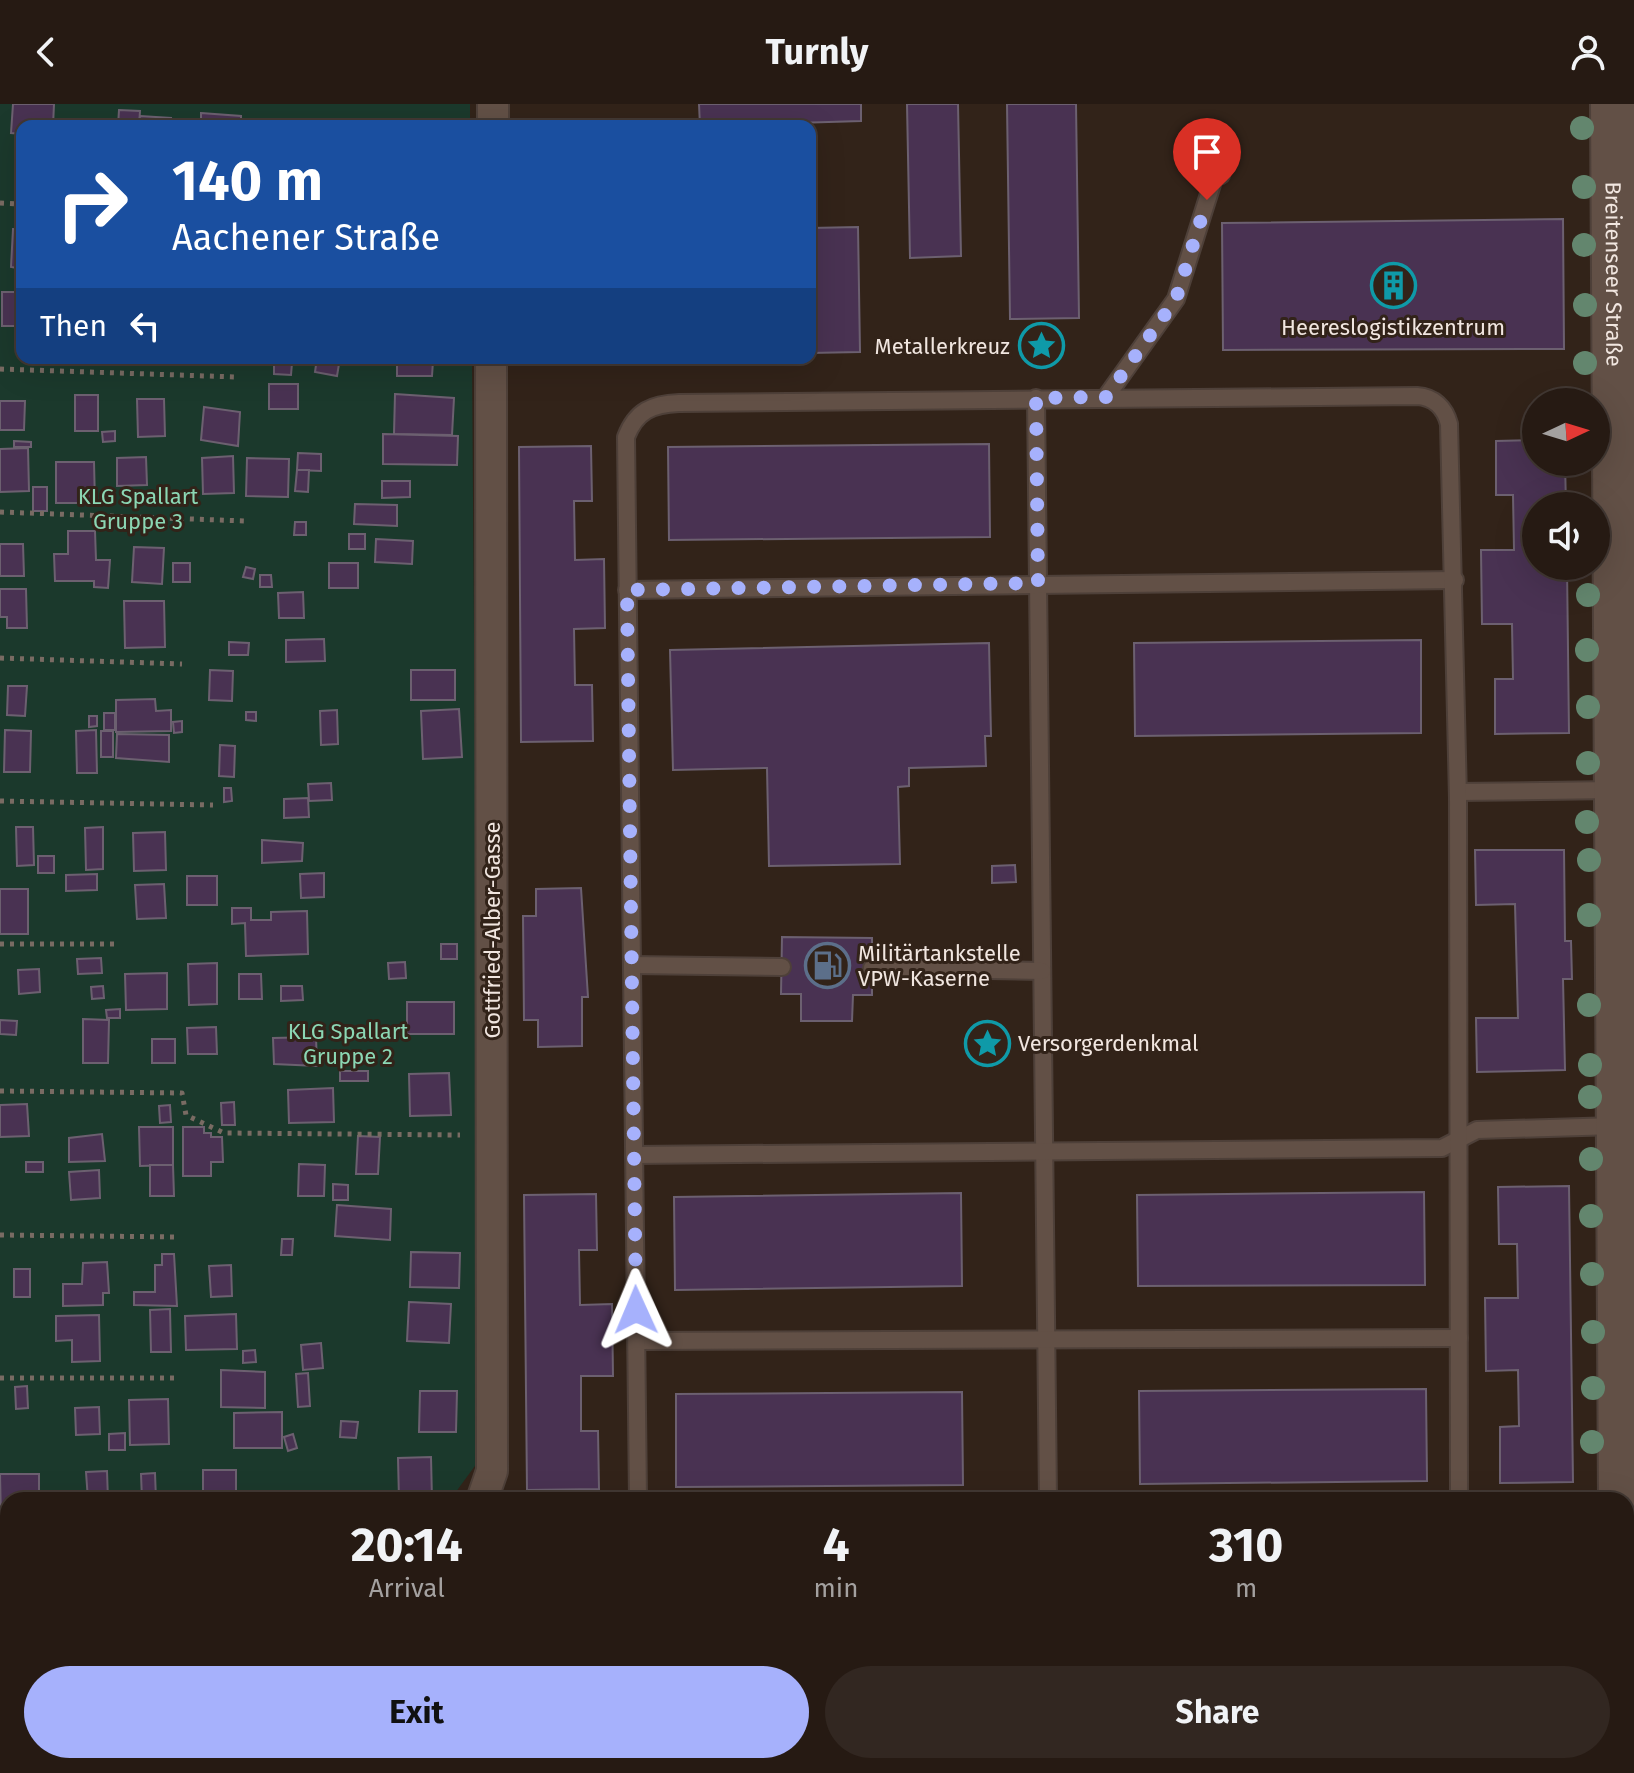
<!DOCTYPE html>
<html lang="en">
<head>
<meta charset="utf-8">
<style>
	body { margin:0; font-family:"Fira Sans",sans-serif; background:#322721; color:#f1f3f6; height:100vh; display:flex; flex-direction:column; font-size:30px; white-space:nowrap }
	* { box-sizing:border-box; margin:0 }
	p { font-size:26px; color:#a4a1a0 }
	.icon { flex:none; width:44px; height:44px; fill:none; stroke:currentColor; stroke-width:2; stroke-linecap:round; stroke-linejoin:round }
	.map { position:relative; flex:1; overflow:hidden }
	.sheet { position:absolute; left:0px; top:1388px; width:1634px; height:282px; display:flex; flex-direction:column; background:#261a13; border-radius:24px 24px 0 0; box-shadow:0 8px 32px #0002,0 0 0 2px #423833 }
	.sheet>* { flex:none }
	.guide { position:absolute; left:16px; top:16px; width:800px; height:244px; border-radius:16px; box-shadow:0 8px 32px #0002,0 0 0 2px #423833; background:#1a4fa0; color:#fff; overflow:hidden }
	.needle { width:52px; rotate:86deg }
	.tools { position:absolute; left:1522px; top:284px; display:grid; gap:16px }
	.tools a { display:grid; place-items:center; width:88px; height:88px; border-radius:50%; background:#261a13; box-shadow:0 8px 32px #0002,0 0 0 2px #423833; font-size:40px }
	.pin { position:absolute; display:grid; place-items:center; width:68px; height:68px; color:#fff; margin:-82px -34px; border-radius:50% 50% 50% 0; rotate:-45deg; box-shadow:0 0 8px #0007 }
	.pin .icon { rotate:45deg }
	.me { position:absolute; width:88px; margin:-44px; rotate:359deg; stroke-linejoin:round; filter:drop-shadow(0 0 6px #0008) }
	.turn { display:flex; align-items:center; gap:28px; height:168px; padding:0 24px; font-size:36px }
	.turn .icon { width:104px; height:104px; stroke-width:2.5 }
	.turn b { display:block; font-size:56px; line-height:68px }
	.then { display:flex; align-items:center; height:76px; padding:0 24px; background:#0003; gap:16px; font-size:30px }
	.eta { display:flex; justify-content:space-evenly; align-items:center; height:136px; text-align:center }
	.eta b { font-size:48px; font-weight:700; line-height:56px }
	.action { display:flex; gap:16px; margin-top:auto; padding:16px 24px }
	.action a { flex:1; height:92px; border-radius:48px; background:#a6b1fc; color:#111; font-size:32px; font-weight:700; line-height:92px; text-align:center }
	.action a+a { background:#322721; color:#f1f3f6 }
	header { display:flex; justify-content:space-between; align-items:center; height:104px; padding:0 24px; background:#261a13; font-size:36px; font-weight:700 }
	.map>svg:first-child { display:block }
	.green { fill:#1b392c }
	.building { fill:#493252; stroke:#6c6070; stroke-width:2 }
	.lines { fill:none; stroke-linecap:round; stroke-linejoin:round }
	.lane-casing { stroke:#4e4039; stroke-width:20 }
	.street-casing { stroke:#4e4039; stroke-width:34 }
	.secondary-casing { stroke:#4e4039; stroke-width:48 }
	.path { stroke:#796b63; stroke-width:5; stroke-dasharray:4 6; stroke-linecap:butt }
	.lane { stroke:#625046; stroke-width:16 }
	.street { stroke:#625046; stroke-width:30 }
	.secondary { stroke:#625046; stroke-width:44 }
	.tree { fill:#63866e }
	.route { stroke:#a6b1fc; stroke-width:14; stroke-dasharray:0 25.2 }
	.labels { text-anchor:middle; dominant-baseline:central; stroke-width:6; stroke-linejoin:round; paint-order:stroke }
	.street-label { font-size:22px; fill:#f1e6e0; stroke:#322319 }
	.poi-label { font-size:22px; fill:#f1e6e0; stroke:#322319; text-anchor:start }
	.park-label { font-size:22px; fill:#8bd7b4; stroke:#322319 }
</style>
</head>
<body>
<header><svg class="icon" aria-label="back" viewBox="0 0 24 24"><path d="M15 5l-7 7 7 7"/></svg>Turnly<svg class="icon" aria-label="person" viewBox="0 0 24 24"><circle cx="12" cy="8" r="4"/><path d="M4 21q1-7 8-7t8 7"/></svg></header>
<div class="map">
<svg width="1634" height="1669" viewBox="0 0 1634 1669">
	<rect width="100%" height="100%" fill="#322319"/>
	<path class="green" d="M0,0H470V22H22V254H472L480,1355L450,1396H8V1425H0Z"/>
	<g class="building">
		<path d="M13,0H54L53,22H22V30L11,29Z"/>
		<path d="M699,0H861V17L700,22Z"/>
		<path d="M907,0H958L961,152L910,154Z"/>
		<path d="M1007,0H1076L1079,214L1010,215Z"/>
		<path d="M119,6L140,7L139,22H118Z"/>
		<path d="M201,9L241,12V22H201Z"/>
		<path d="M140,12L171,14L170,22H139Z"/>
		<path d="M1563,115L1564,245L1223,246L1222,119Z"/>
		<path d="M858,123L860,248L810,249V124Z"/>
		<path d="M13,125L22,126V174H17V164L11,163Z"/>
		<rect x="2" y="188" width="20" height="34"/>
		<path d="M317,254H340L337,272L315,268Z"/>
		<path d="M397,257H433L432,272H397Z"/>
		<path d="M274,258L292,259L291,271L274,270Z"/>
		<rect x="269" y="280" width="29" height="25"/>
		<path d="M395,290L454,294L452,331L394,330Z"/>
		<rect x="75" y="291" width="23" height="36"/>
		<path d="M137,295H164L165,332L138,333Z"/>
		<path d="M0,297H25L24,326H0Z"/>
		<path d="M204,303L240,308L238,342L201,336Z"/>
		<path d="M115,327V337L103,338L102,328Z"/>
		<path d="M383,330L458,332L457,361L383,360Z"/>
		<path d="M1536,336V358H1565L1566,402H1536V462H1567L1569,629L1495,630V575H1513L1512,520H1482L1481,446H1514L1513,391H1496V337Z"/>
		<path d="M14,337L31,338V343H14Z"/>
		<path d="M989,340L990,433L669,436L668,343Z"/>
		<path d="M591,342L592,397H574L575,456L604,455L605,524L574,525L575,581H592L593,637L521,638L519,343Z"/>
		<path d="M28,344L29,387L0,388V345Z"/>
		<path d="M298,349L321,350V367L297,366Z"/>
		<path d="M233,352L234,389L203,390L202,354Z"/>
		<path d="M146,353L147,381L117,382V354Z"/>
		<path d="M247,354L289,355L288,393L246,392Z"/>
		<path d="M56,358H94L95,399H56Z"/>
		<path d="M297,366H309L308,388L295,387Z"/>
		<path d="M382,377H410V393L382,394Z"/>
		<rect x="33" y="383" width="14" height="24"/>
		<path d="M355,400L397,401V422L354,420Z"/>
		<path d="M295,418H306V431H294Z"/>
		<path d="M68,427H95L96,456H110L108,484L94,483V477H55L54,450H68Z"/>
		<rect x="349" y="430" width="16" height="15"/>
		<path d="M376,435L413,437L412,460L375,458Z"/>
		<path d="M0,440H23L24,472H0Z"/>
		<path d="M134,443L164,444L162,480L132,478Z"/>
		<rect x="173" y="459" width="17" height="19"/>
		<rect x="329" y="459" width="29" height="25"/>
		<path d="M246,463L255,465L253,475L243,473Z"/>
		<path d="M260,471H271L272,483H260Z"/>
		<path d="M0,485H26L27,524H7V513H0Z"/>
		<path d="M303,488L304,514H279L278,489Z"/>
		<path d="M124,497H164L165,543L125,544Z"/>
		<path d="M324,535L325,557L286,558V536Z"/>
		<path d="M1421,536V629L1135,632L1134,539Z"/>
		<path d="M229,538L249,539L248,551H229Z"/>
		<path d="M989,539L991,632H985L986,662L909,664V682L898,683L900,760L769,762L767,664L673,666L670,546Z"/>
		<path d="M210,566L233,567L232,597L209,596Z"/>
		<rect x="411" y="566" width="44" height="30"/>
		<path d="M8,582H27L25,612L7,611Z"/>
		<path d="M155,595L156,607L171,606V627L116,628V596Z"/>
		<path d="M459,605L462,653L423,655L421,607Z"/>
		<path d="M337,606L338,640L321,641L320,607Z"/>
		<path d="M246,608H256V617L246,616Z"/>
		<rect x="104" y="609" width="11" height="17"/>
		<path d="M89,612H97V622L89,623Z"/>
		<path d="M182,617V628L174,629L173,618Z"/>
		<path d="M5,626L31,627L30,668H4Z"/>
		<path d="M96,626L97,669H77L76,627Z"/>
		<rect x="101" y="627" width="12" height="26"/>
		<path d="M117,630L169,631V658L116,654Z"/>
		<path d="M220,641L235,642L234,673L219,672Z"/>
		<path d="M331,679L332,696L309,697L308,680Z"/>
		<path d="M224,684H231L232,697L224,698Z"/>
		<path d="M308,694L309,713L284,714V695Z"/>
		<path d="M16,723H33L34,761L17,762Z"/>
		<path d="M103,723V765L86,766L85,724Z"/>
		<path d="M165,728L166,766L134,767L133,729Z"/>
		<path d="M262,736L303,739L302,757L262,759Z"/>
		<path d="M1475,746H1564L1565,837H1571L1572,875H1563L1565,966L1477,968L1476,914H1518L1515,800L1476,801Z"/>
		<rect x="38" y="752" width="16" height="17"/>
		<path d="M1015,761L1016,778L992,779V762Z"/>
		<path d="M324,769V793L301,794L300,770Z"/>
		<path d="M97,770V786L66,787V771Z"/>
		<rect x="187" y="772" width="30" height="29"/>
		<path d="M164,780L166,814L137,815L135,781Z"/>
		<path d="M581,784L588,893H582V942L538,943V916H524L523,812H536V785Z"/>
		<rect x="0" y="785" width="28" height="45"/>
		<path d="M232,804H251V816H271V808L307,807L308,850L246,852L245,819L232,820Z"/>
		<path d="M782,833L872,834V891H853L852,917H801V890H781Z"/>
		<rect x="441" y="840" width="16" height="15"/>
		<path d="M101,854L102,869L78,870L77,855Z"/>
		<path d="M405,858L406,874L389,875L388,859Z"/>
		<path d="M217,859V900L189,901L188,860Z"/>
		<path d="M39,865L40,888L19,890L18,866Z"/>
		<path d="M167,869V905L126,906L125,870Z"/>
		<path d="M239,870H261L262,895H239Z"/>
		<path d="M103,882L104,894L92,895L91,883Z"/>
		<path d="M281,882H302L303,896L281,897Z"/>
		<rect x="407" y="898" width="47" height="32"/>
		<path d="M120,905V914H107L106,906Z"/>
		<path d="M83,915L109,916L108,959H83Z"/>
		<path d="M0,916L17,917L16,931L0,930Z"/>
		<path d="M216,923L217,950H188L187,924Z"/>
		<path d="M316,933L317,962L274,960L273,934Z"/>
		<rect x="152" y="935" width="23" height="24"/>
		<rect x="340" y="967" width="28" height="10"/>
		<path d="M449,969L451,1011L410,1012L409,970Z"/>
		<path d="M333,984L334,1018L289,1019L288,986Z"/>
		<path d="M234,998L235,1021H222L221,999Z"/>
		<path d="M27,1000L29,1032L0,1033V1001Z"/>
		<path d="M170,1001L171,1018L160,1019L159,1002Z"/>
		<path d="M139,1023H173V1061L140,1062Z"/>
		<path d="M183,1023H204V1029H211V1033H222L223,1058H211V1072H183Z"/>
		<path d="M102,1030L105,1057L69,1058V1034Z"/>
		<path d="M358,1032L380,1033L378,1070H356Z"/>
		<rect x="26" y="1058" width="17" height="10"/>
		<path d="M299,1060L325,1061L324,1092H298Z"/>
		<path d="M150,1061H173L174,1092H150Z"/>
		<path d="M99,1066L100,1094L71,1096L69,1068Z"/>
		<path d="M333,1080L348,1081V1096H333Z"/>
		<path d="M1569,1082L1573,1378L1500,1379V1323L1519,1322L1518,1266L1486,1267L1485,1194H1518L1517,1140H1499L1498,1083Z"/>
		<path d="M1424,1088L1425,1181L1138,1182L1137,1091Z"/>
		<path d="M961,1089L962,1182L675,1186L674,1093Z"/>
		<path d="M596,1090L597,1146H579L580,1201L612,1200L613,1272H581V1327H598L599,1385L527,1386L524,1091Z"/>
		<path d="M337,1101L391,1105L390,1136L335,1132Z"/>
		<path d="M282,1135H293L292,1151H281Z"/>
		<path d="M411,1148L460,1149L459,1184L410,1183Z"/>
		<path d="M162,1150H174L177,1202L134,1201V1188H155V1161H162Z"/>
		<path d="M107,1158L109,1189H103V1201L63,1202V1180H82L83,1159Z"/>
		<path d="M231,1161L232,1192L211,1193L209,1162Z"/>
		<rect x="14" y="1165" width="16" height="28"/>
		<path d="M409,1198L451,1200L449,1239L407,1237Z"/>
		<path d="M170,1205L171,1248H151L150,1206Z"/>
		<path d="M236,1210L237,1245L186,1246L185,1212Z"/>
		<path d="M99,1211L100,1257L72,1258V1236L56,1237V1212Z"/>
		<path d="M321,1239L323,1264L303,1266L301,1241Z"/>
		<path d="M255,1246L256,1258L243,1259V1247Z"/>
		<path d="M221,1266L265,1268V1304L221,1303Z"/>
		<path d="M308,1269L310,1302L298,1303L296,1270Z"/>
		<path d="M27,1282L28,1304L16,1305L15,1283Z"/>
		<path d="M1426,1285L1427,1377L1140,1380L1139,1287Z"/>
		<path d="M420,1287H457L456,1328H419Z"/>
		<path d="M962,1288L963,1381L676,1383V1290Z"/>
		<path d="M168,1295L169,1340L130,1341L129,1296Z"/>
		<path d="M99,1303L100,1330L76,1331L75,1304Z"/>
		<path d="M282,1308V1344H234V1309Z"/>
		<path d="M341,1317L358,1318L356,1334L340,1333Z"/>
		<path d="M125,1329V1346H109V1330Z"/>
		<path d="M293,1330L297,1344L288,1347L284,1333Z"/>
		<path d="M431,1353L432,1396H399L398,1354Z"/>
		<rect x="203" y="1366" width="33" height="30"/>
		<path d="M107,1367L108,1396H88L86,1368Z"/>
		<path d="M155,1369L156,1396H142L141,1370Z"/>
		<path d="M0,1370H39V1396H8V1415H1Z"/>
		<path d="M312,1388L313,1396H289L288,1389Z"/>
		<path d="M0,1471H8V1514H5L8,1589H0Z"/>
		<path d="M431,1662V1669H23V1664Z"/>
		<path d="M530,1662H610L611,1669H530Z"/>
		<rect x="717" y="1662" width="104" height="7"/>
		<rect x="1284" y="1662" width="101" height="7"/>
		<rect x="1519" y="1662" width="55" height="7"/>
		<rect x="0" y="1664" width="23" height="5"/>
	</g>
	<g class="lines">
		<defs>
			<g id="lane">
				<path d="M1106,293L1176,195L1214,74L1221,71"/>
				<path d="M1036,294L1048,1396"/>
				<path d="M627,486L1455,476"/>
				<path d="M1458,688L1614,686"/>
				<path d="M632,861L782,863"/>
				<path d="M872,864L1042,867"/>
				<path d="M634,1051L1442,1044L1477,1026L1616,1022"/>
				<path d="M637,1237L1459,1234"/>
				<path d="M638,1396L626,333C636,307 652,300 679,299L1417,292C1434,293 1445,304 1449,320L1458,694L1459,1396"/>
				<path d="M641,1662L642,1669"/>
				<path d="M884,1669V1662"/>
				<path d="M1221,1669V1662"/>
				<path d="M1458,1669V1662"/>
			</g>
			<g id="street">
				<path d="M493,22V0"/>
				<path d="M482,1396L492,1367L491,254"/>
				<path d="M1626,1597L1634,1598"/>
				<path d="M0,1627H8"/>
				<path d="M481,1662V1669"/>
			</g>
			<g id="secondary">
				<path id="s1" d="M1613,0L1621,1396"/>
				<path d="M1623,1662V1669"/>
			</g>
		</defs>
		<use href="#lane" class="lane-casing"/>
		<use href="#street" class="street-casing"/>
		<use href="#secondary" class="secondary-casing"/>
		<g class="path">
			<path d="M0,99L22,100"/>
			<path d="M0,265L237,273"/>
			<path d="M0,408L245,417"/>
			<path d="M0,554L182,560"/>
			<path d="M0,697L213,701"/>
			<path d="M0,840H120"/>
			<path d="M0,987L182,989L186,1011L224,1029L460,1031"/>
			<path d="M0,1131L178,1133"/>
			<path d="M0,1274H178"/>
			<path d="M0,1422H8"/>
			<path d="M1051,1662V1669"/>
		</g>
		<use href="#lane" class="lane"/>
		<use href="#street" class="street"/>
		<use href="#secondary" class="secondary"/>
	</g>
	<g class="tree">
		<circle cx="1582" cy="24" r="12"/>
		<circle cx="1584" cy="83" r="12"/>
		<circle cx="1584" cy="141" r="12"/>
		<circle cx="1585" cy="201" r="12"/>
		<circle cx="1585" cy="259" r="12"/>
		<circle cx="1588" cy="491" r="12"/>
		<circle cx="1587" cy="546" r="12"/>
		<circle cx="1588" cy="603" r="12"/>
		<circle cx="1588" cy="659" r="12"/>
		<circle cx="1587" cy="718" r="12"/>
		<circle cx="1589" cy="756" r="12"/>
		<circle cx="1589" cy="811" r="12"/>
		<circle cx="1589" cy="901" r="12"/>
		<circle cx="1590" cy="961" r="12"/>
		<circle cx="1590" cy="993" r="12"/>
		<circle cx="1591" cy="1055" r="12"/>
		<circle cx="1591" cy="1112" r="12"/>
		<circle cx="1592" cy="1170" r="12"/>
		<circle cx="1593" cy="1228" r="12"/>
		<circle cx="1593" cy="1284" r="12"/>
		<circle cx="1592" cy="1338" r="12"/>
	</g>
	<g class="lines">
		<path class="route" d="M636,1206L627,486L1038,479L1036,294L1106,293L1176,195L1207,96"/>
	</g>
	<defs>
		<symbol id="building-ring" viewBox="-11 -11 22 22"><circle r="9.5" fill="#322319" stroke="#0f9aa8" stroke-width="1.5"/><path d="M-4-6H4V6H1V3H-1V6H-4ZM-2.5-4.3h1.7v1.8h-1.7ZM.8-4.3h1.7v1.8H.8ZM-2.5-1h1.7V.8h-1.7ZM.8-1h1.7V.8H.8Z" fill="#0f9aa8"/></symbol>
		<symbol id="sight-ring" viewBox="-11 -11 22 22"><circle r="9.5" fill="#322319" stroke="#0f9aa8" stroke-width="1.5"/><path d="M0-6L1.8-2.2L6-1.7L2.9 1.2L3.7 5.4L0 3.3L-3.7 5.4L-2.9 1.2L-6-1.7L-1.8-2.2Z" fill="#0f9aa8"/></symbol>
		<symbol id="fuel-ring" viewBox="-11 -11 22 22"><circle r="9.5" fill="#322319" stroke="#5c6f8a" stroke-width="1.5"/><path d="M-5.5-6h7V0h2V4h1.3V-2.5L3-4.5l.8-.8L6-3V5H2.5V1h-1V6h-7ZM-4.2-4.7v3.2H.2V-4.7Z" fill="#5c6f8a"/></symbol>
	</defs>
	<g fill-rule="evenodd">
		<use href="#building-ring" x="1368" y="156" width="51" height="51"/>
		<use href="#sight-ring" x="1016" y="216" width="51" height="51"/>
		<use href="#fuel-ring" x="802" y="836" width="51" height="51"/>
		<use href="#sight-ring" x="962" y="914" width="51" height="51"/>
	</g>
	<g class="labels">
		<g class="street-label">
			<text stroke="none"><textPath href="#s1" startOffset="170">Breitenseer Straße</textPath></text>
			<text transform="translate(492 826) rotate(-90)">Gottfried-Alber-Gasse</text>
		</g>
		<g class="poi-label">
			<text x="1393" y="223" text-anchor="middle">Heereslogistikzentrum</text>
			<text x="1010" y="242" text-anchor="end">Metallerkreuz</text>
			<text x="858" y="849">Militärtankstelle<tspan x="858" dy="25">VPW-Kaserne</tspan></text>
			<text x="1018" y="939">Versorgerdenkmal</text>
		</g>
		<g class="park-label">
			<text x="138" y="392">KLG Spallart<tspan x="138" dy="25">Gruppe 3</tspan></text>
			<text x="348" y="927">KLG Spallart<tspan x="348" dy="25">Gruppe 2</tspan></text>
		</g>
	</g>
</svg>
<div class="tools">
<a><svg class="needle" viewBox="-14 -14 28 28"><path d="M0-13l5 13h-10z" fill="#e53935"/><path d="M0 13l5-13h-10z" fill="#a4a1a0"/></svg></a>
<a><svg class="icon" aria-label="sound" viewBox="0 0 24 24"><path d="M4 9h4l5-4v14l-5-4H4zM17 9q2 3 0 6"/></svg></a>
</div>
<div class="pin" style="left:1207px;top:96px;background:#d93025"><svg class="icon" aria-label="arrive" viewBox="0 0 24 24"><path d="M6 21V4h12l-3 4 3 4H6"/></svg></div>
<svg class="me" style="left:636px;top:1206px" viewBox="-20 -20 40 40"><path d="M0-17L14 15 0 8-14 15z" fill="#a6b1fc" stroke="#fff" stroke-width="4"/></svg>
<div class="guide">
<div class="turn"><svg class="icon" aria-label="right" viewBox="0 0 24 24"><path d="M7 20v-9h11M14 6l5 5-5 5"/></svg><div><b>140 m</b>Aachener Straße</div></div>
<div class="then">Then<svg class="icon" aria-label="left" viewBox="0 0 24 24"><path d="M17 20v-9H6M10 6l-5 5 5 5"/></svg></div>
</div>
<section class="sheet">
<div class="eta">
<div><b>20:14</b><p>Arrival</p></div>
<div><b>4</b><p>min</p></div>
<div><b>310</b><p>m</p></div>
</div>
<div class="action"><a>Exit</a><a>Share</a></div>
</section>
</div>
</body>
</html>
